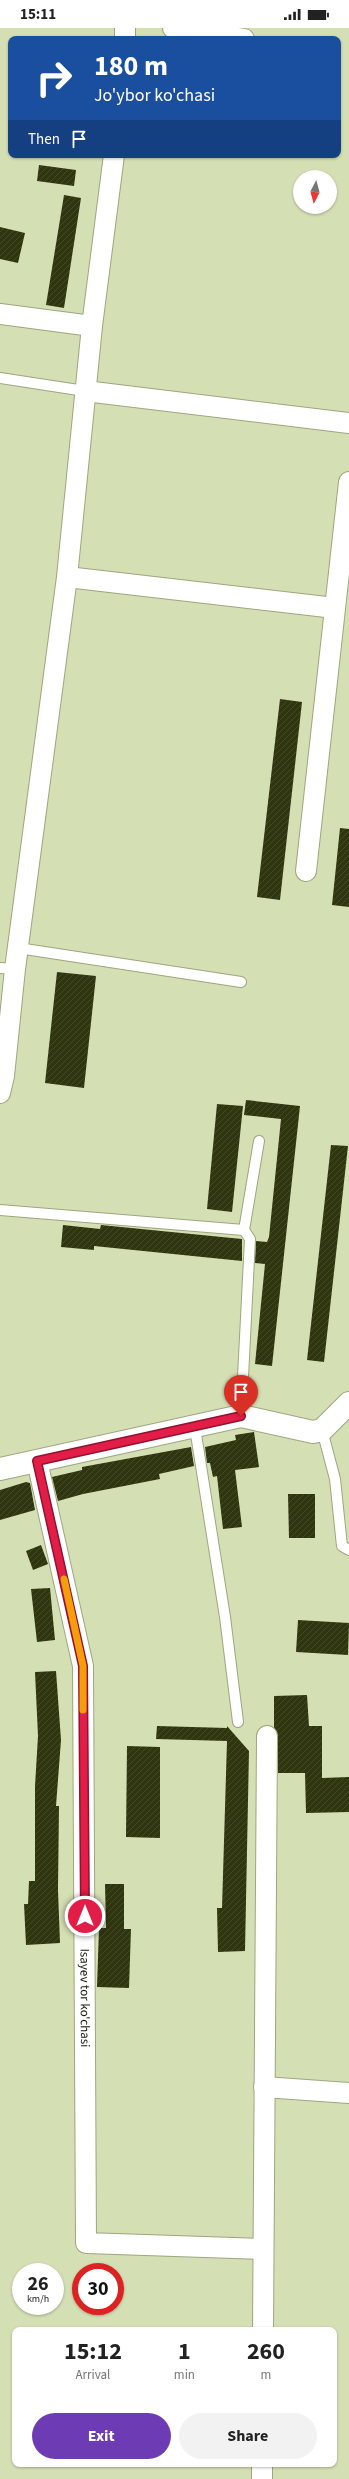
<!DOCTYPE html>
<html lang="en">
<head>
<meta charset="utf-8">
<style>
	body { margin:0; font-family:"Source Sans 3",sans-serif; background:#f2f2f2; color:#222; height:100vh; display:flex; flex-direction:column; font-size:15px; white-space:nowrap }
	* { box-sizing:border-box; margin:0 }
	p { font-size:13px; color:#767676 }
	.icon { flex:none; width:22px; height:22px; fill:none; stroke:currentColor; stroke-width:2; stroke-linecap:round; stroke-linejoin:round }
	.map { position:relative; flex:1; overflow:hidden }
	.panel { position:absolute; left:12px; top:2299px; width:325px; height:140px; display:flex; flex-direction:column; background:#fff; border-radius:8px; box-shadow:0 1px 3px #0004 }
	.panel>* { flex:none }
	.top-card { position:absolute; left:8px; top:8px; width:333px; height:122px; border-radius:8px; box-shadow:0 1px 3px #0004; background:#1a4fa0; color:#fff; overflow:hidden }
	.needle { width:26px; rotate:186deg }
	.tools { position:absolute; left:293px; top:142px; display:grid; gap:8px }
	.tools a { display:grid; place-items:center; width:44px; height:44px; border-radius:50%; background:#fff; box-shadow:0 1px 3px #0004; font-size:20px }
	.speed { position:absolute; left:12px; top:2235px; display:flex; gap:8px; font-size:20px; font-weight:700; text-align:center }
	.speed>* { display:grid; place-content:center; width:52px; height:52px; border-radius:50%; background:#fff; box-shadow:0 1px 3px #0004; line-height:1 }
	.speed small { font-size:10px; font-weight:400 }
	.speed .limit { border:6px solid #d22; background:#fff; color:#111 }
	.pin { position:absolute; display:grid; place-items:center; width:34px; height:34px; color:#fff; margin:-41px -17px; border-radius:50% 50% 50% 0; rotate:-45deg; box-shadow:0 0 4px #0007 }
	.pin .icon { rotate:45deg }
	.me { position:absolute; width:44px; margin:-22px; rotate:0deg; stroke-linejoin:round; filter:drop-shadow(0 0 3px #0008) }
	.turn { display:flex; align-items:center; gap:14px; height:84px; padding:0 20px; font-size:18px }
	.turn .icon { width:52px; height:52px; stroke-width:2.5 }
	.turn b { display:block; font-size:28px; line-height:34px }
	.then { display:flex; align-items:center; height:38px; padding:0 20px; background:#0003; gap:8px; font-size:15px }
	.eta { display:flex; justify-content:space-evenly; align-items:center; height:68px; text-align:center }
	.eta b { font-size:24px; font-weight:700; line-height:28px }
	.primary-button { display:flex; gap:8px; margin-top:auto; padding:8px 20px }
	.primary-button a { flex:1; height:46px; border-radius:24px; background:#6d3cb4; color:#fff; font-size:16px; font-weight:700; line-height:46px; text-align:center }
	.primary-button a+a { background:#f2f2f2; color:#222 }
	.status { display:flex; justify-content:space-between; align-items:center; height:28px; padding:0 20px; background:#fff; direction:ltr }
	.status svg { height:11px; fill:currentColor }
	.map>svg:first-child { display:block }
	.building { fill:url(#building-hatch) }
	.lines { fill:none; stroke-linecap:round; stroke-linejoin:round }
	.service-casing { stroke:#9da77e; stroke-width:12 }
	.minor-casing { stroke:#9da77e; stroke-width:22 }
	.tertiary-casing { stroke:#9da77e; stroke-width:24 }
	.service { stroke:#fff; stroke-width:10 }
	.minor { stroke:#fff; stroke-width:20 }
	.tertiary { stroke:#fff; stroke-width:22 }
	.route-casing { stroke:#92132f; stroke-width:10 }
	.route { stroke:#e11d48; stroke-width:7 }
	.slow { stroke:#f59e0b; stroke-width:7 }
	.labels { text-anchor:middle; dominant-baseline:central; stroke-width:4; stroke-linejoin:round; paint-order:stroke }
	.street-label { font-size:13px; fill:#141708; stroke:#d5dfb4 }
</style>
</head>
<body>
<div class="status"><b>15:11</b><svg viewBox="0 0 49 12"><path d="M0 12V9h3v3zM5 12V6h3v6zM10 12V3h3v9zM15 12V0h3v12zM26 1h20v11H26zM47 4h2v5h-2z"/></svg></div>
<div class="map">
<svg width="349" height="2451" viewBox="0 0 349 2451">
	<defs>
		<pattern id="building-hatch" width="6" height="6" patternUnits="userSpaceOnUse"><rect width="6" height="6" fill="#2f360f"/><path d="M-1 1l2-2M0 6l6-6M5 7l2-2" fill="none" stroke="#444a28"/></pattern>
	</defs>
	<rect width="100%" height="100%" fill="#d5dfb4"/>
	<g class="building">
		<path d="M39,137L76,142L74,158L37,153Z"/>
		<path d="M64,167L81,170L64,280L46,277Z"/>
		<path d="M0,199L25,205L18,235L0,231Z"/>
		<path d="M280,671L302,674L280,872L257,869Z"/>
		<path d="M340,800L349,801V879L332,877Z"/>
		<path d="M57,944L96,948L84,1060L45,1055Z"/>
		<path d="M246,1072L300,1078L272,1338L255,1336L265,1236L255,1235L256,1213L267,1214L269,1209L281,1091L244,1087Z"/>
		<path d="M217,1076L243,1078L232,1184L207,1181Z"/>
		<path d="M331,1117L348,1118L324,1334L307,1332Z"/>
		<path d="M63,1197L100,1201L101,1197L242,1211V1233L94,1218V1222L61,1219Z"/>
		<path d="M254,1404L259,1439L235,1442L242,1499L223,1501L217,1448L213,1449L210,1435H207L205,1419L236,1412L235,1407Z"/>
		<path d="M191,1419L194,1438L159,1446L160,1451L83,1466L58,1473L52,1449L82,1442V1439Z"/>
		<path d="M26,1454L30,1455L35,1482L0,1492V1462Z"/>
		<path d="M288,1466H315V1510H289Z"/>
		<path d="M41,1517L48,1536L33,1542L26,1523Z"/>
		<path d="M50,1560L55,1612L37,1614L31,1561Z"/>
		<path d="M298,1592L349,1595L348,1627L296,1624Z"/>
		<path d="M56,1643L61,1712L56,1778H59L58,1862L60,1915L26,1917L24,1876H28L29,1853H35V1758L38,1708L35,1644Z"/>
		<path d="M307,1667L309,1698H322V1750L349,1749V1784L306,1785L305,1745H278V1708L274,1700V1668Z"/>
		<path d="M157,1698L227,1700V1698L249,1723L245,1923L218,1924L217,1880H222L227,1713L156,1711Z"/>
		<path d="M127,1718L160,1719V1810L126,1809Z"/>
		<path d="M105,1856H124V1901H131L129,1960L97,1959L99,1900H106Z"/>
	</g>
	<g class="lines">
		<defs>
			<g id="service">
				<path d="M0,350L85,363"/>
				<path d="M18,920L241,954"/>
				<path d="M0,940L15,941"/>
				<path d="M0,1182L244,1202L259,1113"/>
				<path d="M241,1388L250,1211L244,1202"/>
				<path d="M195,1400L225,1589L238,1694"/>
				<path d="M322,1402L335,1451L342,1518L349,1522"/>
			</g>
			<g id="minor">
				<path d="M173,0L244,11"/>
				<path d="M125,11V0"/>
				<path d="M0,286L92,298"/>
				<path d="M85,363L349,395"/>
				<path d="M67,549L335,580"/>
				<path d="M306,843L349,454"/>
				<path d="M0,1065L4,1048L15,941L67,549L92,298L114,127"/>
				<path id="s1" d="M37,1433L83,1638L86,2215L263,2221"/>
				<path d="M264,2059L349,2065"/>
				<path d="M263,2302L267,1708"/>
				<path d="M262,2451V2436"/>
			</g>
			<path id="tertiary" d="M0,1441L241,1388L313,1404L322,1402L349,1375"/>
		</defs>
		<use href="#service" class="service-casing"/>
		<use href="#minor" class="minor-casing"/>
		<use href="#tertiary" class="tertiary-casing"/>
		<use href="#service" class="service"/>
		<use href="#minor" class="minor"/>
		<use href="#tertiary" class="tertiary"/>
	</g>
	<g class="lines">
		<defs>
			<path id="route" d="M85,1888L83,1638L37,1433L241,1388"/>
		</defs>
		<use href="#route" class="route-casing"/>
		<use href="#route" class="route"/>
		<path class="slow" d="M64,1551L83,1638V1682"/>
	</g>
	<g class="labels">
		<g class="street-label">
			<text stroke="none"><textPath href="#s1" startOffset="542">Isayev tor ko'chasi</textPath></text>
		</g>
	</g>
</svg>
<div class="tools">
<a><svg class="needle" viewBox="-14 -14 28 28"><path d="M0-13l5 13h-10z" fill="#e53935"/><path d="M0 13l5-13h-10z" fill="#767676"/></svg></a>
</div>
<div class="speed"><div>26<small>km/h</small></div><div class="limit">30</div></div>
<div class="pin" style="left:241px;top:1388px;background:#d93025"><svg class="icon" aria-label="arrive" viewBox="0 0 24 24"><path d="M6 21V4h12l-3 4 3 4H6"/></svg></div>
<svg class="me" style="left:85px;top:1888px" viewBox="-20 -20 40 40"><circle r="17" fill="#e11d48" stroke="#fff" stroke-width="3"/><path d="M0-11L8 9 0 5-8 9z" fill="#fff"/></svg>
<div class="top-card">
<div class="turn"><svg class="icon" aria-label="right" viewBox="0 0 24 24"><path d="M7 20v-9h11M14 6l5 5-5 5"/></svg><div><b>180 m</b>Jo'ybor ko'chasi</div></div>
<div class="then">Then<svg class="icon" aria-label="arrive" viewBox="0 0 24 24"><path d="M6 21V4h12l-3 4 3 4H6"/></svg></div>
</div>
<section class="panel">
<div class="eta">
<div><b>15:12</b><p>Arrival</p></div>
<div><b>1</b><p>min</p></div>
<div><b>260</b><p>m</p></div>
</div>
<div class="primary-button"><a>Exit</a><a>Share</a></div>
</section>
</div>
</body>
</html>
